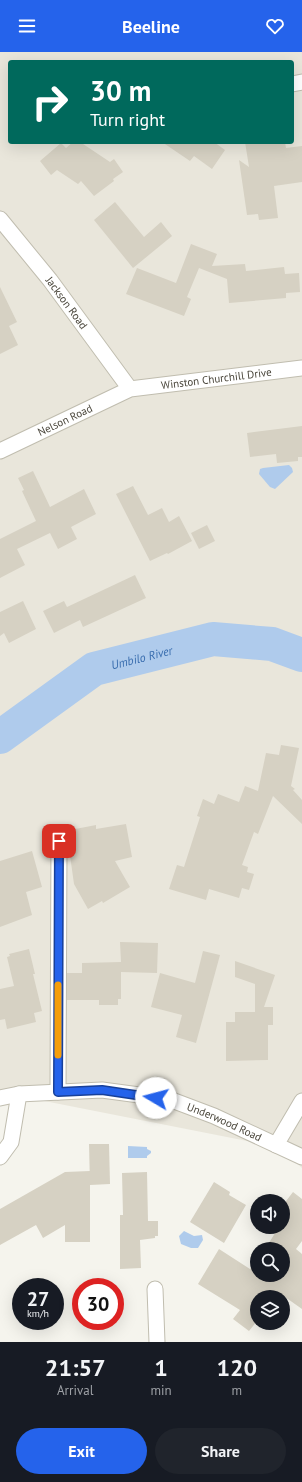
<!DOCTYPE html>
<html lang="en">
<head>
<meta charset="utf-8">
<style>
	body { margin:0; font-family:"PT Sans",sans-serif; background:#20242c; color:#f1f3f6; height:100vh; display:flex; flex-direction:column; font-size:15px; white-space:nowrap }
	* { box-sizing:border-box; margin:0 }
	p { font-size:13px; color:#9ea1a6 }
	.icon { flex:none; width:22px; height:22px; fill:none; stroke:currentColor; stroke-width:2; stroke-linecap:round; stroke-linejoin:round }
	.map { position:relative; height:1290px; overflow:hidden }
	.details { display:flex; flex-direction:column; background:#171b24; flex:1 }
	.details>* { flex:none }
	.guide { position:absolute; left:8px; top:8px; width:286px; height:84px; border-radius:4px; box-shadow:0 4px 16px #0002; background:#00695c; color:#fff; overflow:hidden }
	.fabs { position:absolute; left:250px; top:1142px; display:grid; gap:8px }
	.fabs a { display:grid; place-items:center; width:40px; height:40px; border-radius:50%; background:#171b24; box-shadow:0 4px 16px #0002; font-size:20px }
	.speed { position:absolute; left:12px; top:1226px; display:flex; gap:8px; font-size:20px; font-weight:700; text-align:center }
	.speed>* { display:grid; place-content:center; width:52px; height:52px; border-radius:50%; background:#171b24; box-shadow:0 4px 16px #0002; line-height:1 }
	.speed small { font-size:10px; font-weight:400 }
	.speed .limit { border:6px solid #d22; background:#fff; color:#111 }
	.pin { position:absolute; display:grid; place-items:center; width:34px; height:34px; color:#fff; margin:-17px; border-radius:8px; box-shadow:0 2px 6px #0006 }
	.me { position:absolute; width:44px; margin:-22px; rotate:278deg; stroke-linejoin:round; filter:drop-shadow(0 0 3px #0008) }
	.turn { display:flex; align-items:center; gap:14px; height:84px; padding:0 16px; font-size:18px }
	.turn .icon { width:52px; height:52px; stroke-width:2.5 }
	.turn b { display:block; font-size:28px; line-height:34px }
	.eta { display:flex; justify-content:space-evenly; align-items:center; height:68px; text-align:center }
	.eta b { font-size:24px; font-weight:700; line-height:28px }
	.cta { display:flex; gap:8px; margin-top:auto; padding:8px 16px }
	.cta a { flex:1; height:46px; border-radius:24px; background:#2563eb; color:#fff; font-size:16px; font-weight:700; line-height:46px; text-align:center }
	.cta a+a { background:#20242c; color:#f1f3f6 }
	header { display:flex; justify-content:space-between; align-items:center; height:52px; padding:0 16px; background:#2563eb; color:#fff; font-size:18px; font-weight:700 }
	.map>svg:first-child { display:block }
	.residential { fill:#e9e6db; fill-rule:evenodd }
	.water { fill:#afcbec }
	.lines { fill:none; stroke-linecap:round; stroke-linejoin:round }
	.river { stroke:#afcbec; stroke-width:34 }
	.building { fill:#d6d1c3 }
	.street-casing { stroke:#c0bdaf; stroke-width:17 }
	.street { stroke:#fff; stroke-width:15 }
	.route-casing { stroke:#184099; stroke-width:10 }
	.route { stroke:#2563eb; stroke-width:7 }
	.slow { stroke:#f59e0b; stroke-width:7 }
	.labels { text-anchor:middle; dominant-baseline:central; stroke-width:4; stroke-linejoin:round; paint-order:stroke }
	.street-label { font-size:11px; fill:#49453a; stroke:#fff }
	.water-label { font-size:12px; font-style:italic; fill:#3a6eaf; stroke:#fff }
</style>
</head>
<body>
<header><svg class="icon" aria-label="menu" viewBox="0 0 24 24"><path d="M4 6h16M4 12h16M4 18h16"/></svg>Beeline<svg class="icon" aria-label="heart" viewBox="0 0 24 24"><path d="M12 20l-8-8c-3-5 5-10 8-4 3-6 11-1 8 4z"/></svg></header>
<div class="map">
<svg width="302" height="1290" viewBox="0 0 302 1290">
	<rect width="100%" height="100%" fill="#f5f4ed"/>
	<path class="residential" d="M0,0H302V1116L278,1095L19,1044L0,1049ZM10,10H292V90H10Z"/>
	<g class="water">
		<path d="M289,413L292,416L293,420L275,437L270,435L259,422L260,417L263,416Z"/>
		<path d="M128,1094L147,1095V1097L151,1099V1101L147,1104V1106H128Z"/>
		<path d="M184,1179L194,1184L202,1183L203,1188L198,1196H191L181,1192L179,1184Z"/>
	</g>
	<g class="lines">
		<path class="river" id="s1" d="M0,685L94,617L213,587L272,592L302,603"/>
	</g>
	<g class="building">
		<path d="M73,90H80L110,110L114,107L123,120L113,127L114,129L94,144L81,129L78,132L57,118L51,123L40,109L61,91L66,96Z"/>
		<path d="M162,90H214L225,98L212,117L194,104L190,109Z"/>
		<path d="M245,90H285L286,96L302,94V130L274,134L278,166L259,168L258,162L247,163L239,108L249,115Z"/>
		<path d="M115,150L144,185L161,170L172,184L133,216L94,168Z"/>
		<path d="M191,192L217,202L212,214L245,212L246,219L284,215L285,222L299,221L300,240L286,241V246L229,251L227,227L199,216L187,245L191,247L184,264L126,242L137,216L176,231Z"/>
		<path d="M0,235L17,270L9,274L18,293L0,302Z"/>
		<path d="M302,374V405H298V409L277,411L276,402L250,405L247,381Z"/>
		<path d="M33,419L50,455L84,437L96,462L71,475L77,487L58,497L50,481L17,497L25,513L0,526V487L36,469L22,439L24,438L18,426Z"/>
		<path d="M133,434L148,463L162,456L169,470L179,464L192,489L168,502L167,501L150,509L116,442Z"/>
		<path d="M207,473L215,489L199,497L191,481Z"/>
		<path d="M135,523L146,546L83,575L80,568L54,581L43,559L64,549L67,555Z"/>
		<path d="M23,549L36,577L9,591L4,581L0,584V560Z"/>
		<path d="M281,693L299,696L291,734L295,737L293,738L302,748V772L273,744L258,782L254,780L242,813L248,815L247,820L254,822L249,838L242,836L239,846L209,837L206,848L169,837L177,813L184,815L200,765L197,764L203,747L214,752L218,742L239,750L245,734L258,739L266,701L279,703Z"/>
		<path d="M126,772L132,805L115,809L130,835L103,851L102,849L88,857L74,832L68,789L65,779L96,773V777Z"/>
		<path d="M32,799L42,835L26,840L32,863L0,875V809Z"/>
		<path d="M120,890L158,891L157,921L121,920V912V947H118V953H99V948H67V921H82V911L121,910Z"/>
		<path d="M29,897L35,922H33L42,959L34,961L36,970L7,977L5,967L0,968V937L14,934L7,905L10,904L9,902Z"/>
		<path d="M203,899L220,903L196,991L176,985L182,963L151,955L160,921L195,931Z"/>
		<path d="M235,909L275,923L264,955H273V973H268V1008L226,1009V970H235V960H255V932L235,925Z"/>
		<path d="M89,1092H109L110,1132L90,1133Z"/>
		<path d="M90,1119V1190H65V1173L43,1186L36,1173L0,1193V1157L65,1120Z"/>
		<path d="M147,1120L148,1169H158V1184H155V1186L140,1188L141,1216L120,1217V1163H123L122,1121Z"/>
		<path d="M214,1130L230,1140L229,1143L246,1153L224,1191L190,1170Z"/>
		<path d="M293,1140L302,1147V1189L296,1197L302,1202V1257L285,1245H257V1269L249,1279L233,1267L240,1258L198,1232L219,1197L250,1217L257,1208V1223H283V1197H265L279,1175H283V1153Z"/>
	</g>
	<g class="lines">
		<defs>
			<g id="street">
				<path d="M292,32L302,30"/>
				<path id="s2" d="M0,167L50,228L130,337"/>
				<path id="s3" d="M0,399L130,337L302,316"/>
				<path d="M58,1040L59,789"/>
				<path id="s4" d="M0,1046L19,1042L102,1038L169,1047L214,1064L302,1105"/>
				<path d="M276,1093L302,1049"/>
				<path d="M0,1105L11,1090L19,1042"/>
				<path d="M155,1237L157,1290"/>
			</g>
		</defs>
		<use href="#street" class="street-casing"/>
		<use href="#street" class="street"/>
	</g>
	<g class="lines">
		<defs>
			<path id="route" d="M59,789L58,1040L102,1038L156,1046"/>
		</defs>
		<use href="#route" class="route-casing"/>
		<use href="#route" class="route"/>
		<path class="slow" d="M58,1003V933"/>
	</g>
	<g class="labels">
		<g class="street-label">
			<text stroke="none"><textPath href="#s2" startOffset="107">Jackson Road</textPath></text>
			<text stroke="none"><textPath href="#s3" startOffset="231">Winston Churchill Drive</textPath></text>
			<text stroke="none"><textPath href="#s3" startOffset="72">Nelson Road</textPath></text>
			<text stroke="none"><textPath href="#s4" startOffset="230">Underwood Road</textPath></text>
		</g>
		<g class="water-label">
			<text stroke="none"><textPath href="#s1" startOffset="165">Umbilo River</textPath></text>
		</g>
	</g>
</svg>
<div class="fabs">
<a><svg class="icon" aria-label="sound" viewBox="0 0 24 24"><path d="M4 9h4l5-4v14l-5-4H4zM17 9q2 3 0 6"/></svg></a>
<a><svg class="icon" aria-label="search" viewBox="0 0 24 24"><circle cx="10" cy="10" r="6"/><path d="M15 15l6 6"/></svg></a>
<a><svg class="icon" aria-label="layers" viewBox="0 0 24 24"><path d="M12 4l9 5-9 5-9-5zM3 14l9 5 9-5"/></svg></a>
</div>
<div class="speed"><div>27<small>km/h</small></div><div class="limit">30</div></div>
<div class="pin" style="left:59px;top:789px;background:#d93025"><svg class="icon" aria-label="arrive" viewBox="0 0 24 24"><path d="M6 21V4h12l-3 4 3 4H6"/></svg></div>
<svg class="me" style="left:156px;top:1046px" viewBox="-20 -20 40 40"><circle r="19" fill="#fff"/><path d="M0-13L10 11 0 6-10 11z" fill="#2563eb"/></svg>
<div class="guide">
<div class="turn"><svg class="icon" aria-label="right" viewBox="0 0 24 24"><path d="M7 20v-9h11M14 6l5 5-5 5"/></svg><div><b>30 m</b>Turn right</div></div>
</div>
</div>
<section class="details">
<div class="eta">
<div><b>21:57</b><p>Arrival</p></div>
<div><b>1</b><p>min</p></div>
<div><b>120</b><p>m</p></div>
</div>
<div class="cta"><a>Exit</a><a>Share</a></div>
</section>
</body>
</html>
